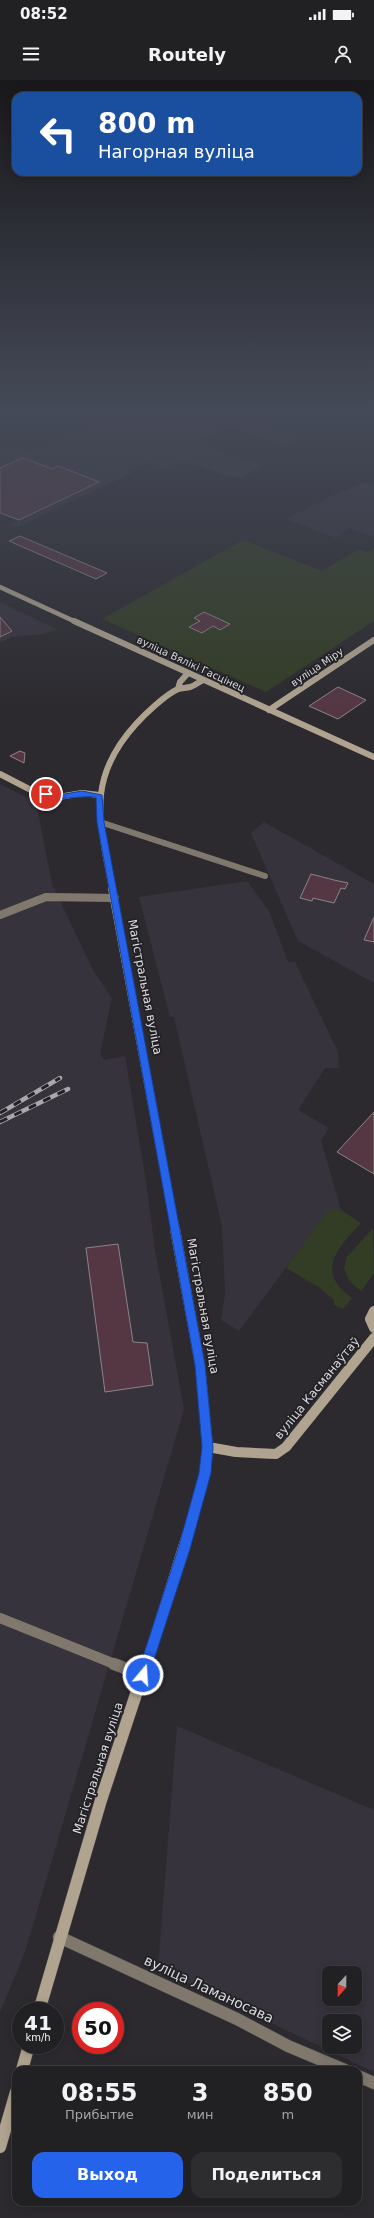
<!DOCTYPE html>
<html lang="ru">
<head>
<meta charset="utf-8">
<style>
	body { margin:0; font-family:"DejaVu Sans",sans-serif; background:#2d2d30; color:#f1f3f6; height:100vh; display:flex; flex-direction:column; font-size:15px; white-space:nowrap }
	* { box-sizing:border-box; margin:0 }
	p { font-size:13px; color:#a2a3a6 }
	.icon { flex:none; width:22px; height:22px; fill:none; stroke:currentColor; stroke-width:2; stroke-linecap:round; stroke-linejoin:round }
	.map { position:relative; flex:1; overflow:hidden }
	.sheet { position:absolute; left:12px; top:1986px; width:350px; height:140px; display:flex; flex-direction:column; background:#212023; border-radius:12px; box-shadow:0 2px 10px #0003,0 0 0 1px #3e3e41 }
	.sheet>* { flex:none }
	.hud { position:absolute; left:12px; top:12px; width:350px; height:84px; border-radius:12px; box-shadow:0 2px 10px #0003,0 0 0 1px #3e3e41; background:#1a4fa0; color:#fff; overflow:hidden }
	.needle { width:26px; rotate:201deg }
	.buttons { position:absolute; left:322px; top:1886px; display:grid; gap:8px }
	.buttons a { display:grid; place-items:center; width:40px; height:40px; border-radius:8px; background:#212023; box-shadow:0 2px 10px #0003,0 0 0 1px #3e3e41; font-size:20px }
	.speed { position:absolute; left:12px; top:1922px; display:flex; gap:8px; font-size:20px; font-weight:700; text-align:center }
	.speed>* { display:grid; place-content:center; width:52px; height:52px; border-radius:50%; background:#212023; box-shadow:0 2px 10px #0003,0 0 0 1px #3e3e41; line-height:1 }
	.speed small { font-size:10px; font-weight:400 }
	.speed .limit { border:6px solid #d22; background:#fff; color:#111 }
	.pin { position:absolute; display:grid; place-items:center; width:34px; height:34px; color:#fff; margin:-17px; border:2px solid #fff; border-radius:50%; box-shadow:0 1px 4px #0007 }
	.me { position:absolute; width:44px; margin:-22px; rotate:18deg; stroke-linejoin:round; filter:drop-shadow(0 0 3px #0008) }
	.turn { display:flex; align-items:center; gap:14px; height:84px; padding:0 20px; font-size:18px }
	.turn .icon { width:52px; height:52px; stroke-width:2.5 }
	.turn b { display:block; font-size:28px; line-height:34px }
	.eta { display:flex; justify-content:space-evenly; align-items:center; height:68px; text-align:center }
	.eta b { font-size:24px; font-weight:700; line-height:28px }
	.cta { display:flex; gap:8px; margin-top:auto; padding:8px 20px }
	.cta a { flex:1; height:46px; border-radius:12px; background:#2563eb; color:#fff; font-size:16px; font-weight:700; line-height:46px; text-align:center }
	.cta a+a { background:#2d2d30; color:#f1f3f6 }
	.status { display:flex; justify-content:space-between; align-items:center; height:28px; padding:0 20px; background:#212023; direction:ltr }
	.status svg { height:11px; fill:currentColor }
	header { display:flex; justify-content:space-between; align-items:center; height:52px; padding:0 20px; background:#212023; font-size:18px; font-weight:700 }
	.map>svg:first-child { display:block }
	.built { fill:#37333d; fill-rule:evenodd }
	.green { fill:#333d25 }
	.building { fill:#553743; stroke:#8b8486 }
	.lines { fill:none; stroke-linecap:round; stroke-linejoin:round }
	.street-far3-casing { stroke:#48464b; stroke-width:6 }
	.street-far2-casing { stroke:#48464b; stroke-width:8 }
	.street-far1-casing { stroke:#48464b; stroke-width:10 }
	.street-casing { stroke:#48464b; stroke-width:13 }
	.secondary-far4-casing { stroke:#48464b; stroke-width:5 }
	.secondary-far3-casing { stroke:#48464b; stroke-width:6 }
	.secondary-far2-casing { stroke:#48464b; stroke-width:8 }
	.secondary-far1-casing { stroke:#48464b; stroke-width:10 }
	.secondary-casing { stroke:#48464b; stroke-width:13 }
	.street-far3 { stroke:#80786c; stroke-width:6 }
	.street-far2 { stroke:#80786c; stroke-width:8 }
	.street-far1 { stroke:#80786c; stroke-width:10 }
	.street { stroke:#80786c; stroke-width:12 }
	.secondary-far4 { stroke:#b0a490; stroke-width:4.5 }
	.secondary-far3 { stroke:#b0a490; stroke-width:6 }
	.secondary-far2 { stroke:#b0a490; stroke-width:8 }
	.secondary-far1 { stroke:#b0a490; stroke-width:10 }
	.secondary { stroke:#b0a490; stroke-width:12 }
	.rail-casing { stroke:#aaa8ac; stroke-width:4.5 }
	.rail { stroke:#222125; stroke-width:3; stroke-dasharray:8; stroke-linecap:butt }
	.route { fill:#2563eb; stroke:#184099 }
	.labels { text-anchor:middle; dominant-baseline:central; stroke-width:3.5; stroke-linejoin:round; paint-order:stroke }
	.far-street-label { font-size:10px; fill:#dbdadd; stroke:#222125 }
	.street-label { font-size:12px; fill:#dbdadd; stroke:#222125 }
	.near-street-label { font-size:14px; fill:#dbdadd; stroke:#222125 }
</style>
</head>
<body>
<div class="status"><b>08:52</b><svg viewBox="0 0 49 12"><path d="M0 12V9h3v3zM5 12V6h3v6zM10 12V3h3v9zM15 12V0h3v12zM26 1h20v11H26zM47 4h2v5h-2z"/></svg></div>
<header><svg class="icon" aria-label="menu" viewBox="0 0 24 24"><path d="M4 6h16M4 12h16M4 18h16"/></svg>Routely<svg class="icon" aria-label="person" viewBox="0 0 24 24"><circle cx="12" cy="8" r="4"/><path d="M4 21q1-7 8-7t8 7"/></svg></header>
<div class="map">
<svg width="374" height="2138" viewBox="0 0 374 2138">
	<rect width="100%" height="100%" fill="#2c2a2f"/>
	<g class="built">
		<path d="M121,331H233L307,356L283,366L229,347L202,359L209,364L207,366L215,369L214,370L246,381L252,380L265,384L240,398L226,396L185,380L166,389L144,382L126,390L132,393L18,447L11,444L19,440L0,433V364L29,372Z"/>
		<path d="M364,402L374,405V457L349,448L336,458L286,439L343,410H346Z"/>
		<path d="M0,522L58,550L42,554L12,557L0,563Z"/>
		<path d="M0,704L36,722L52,804L94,892L112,918L100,974L104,980L125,976L146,1101L155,1170L184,1329L25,1872L0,1932Z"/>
		<path d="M264,742L374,804V903L298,861L251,753Z"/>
		<path d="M247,801L269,831L288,882H295L338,972L339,988H325L298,1030L329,1048L321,1060L341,1130L327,1132L239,1251L221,1240L225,1214L222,1146L174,937H170L139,817Z"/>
		<path d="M177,1646L374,1730V1992L158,1889ZM329,1893H355V1919H329ZM329,1941H355V1967H329Z"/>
	</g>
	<g class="green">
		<path d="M243,460L322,491L359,469L367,472L374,468V541L266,612L102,539Z"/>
		<path d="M341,1130L361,1143C346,1160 321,1181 338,1205C341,1210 347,1214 352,1218L343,1229L334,1225V1220L320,1208L286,1188L327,1131Z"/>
		<path d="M373,1148L374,1193L361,1211L349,1201L344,1188L347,1177Z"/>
	</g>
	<g class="building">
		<path d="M23,378L52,389L58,386L99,402L19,440L0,433V388Z"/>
		<path d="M20,456L107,493L96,499L9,461Z"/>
		<path d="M204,532L230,544L220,550L213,546L202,553L189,547L200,541L194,538Z"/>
		<path d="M0,537L12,551L0,557Z"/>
		<path d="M338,607L366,620L338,639L309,626Z"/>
		<path d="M20,671L25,673L24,683L10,676Z"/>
		<path d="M311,794L334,800L348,803L345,809L341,808L334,823L313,818L312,821L300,818Z"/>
		<path d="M374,837V862L364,860Z"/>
		<path d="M374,1032V1094L337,1072Z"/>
		<path d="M118,1164L133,1262L147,1263L153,1305L105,1312L86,1168Z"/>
	</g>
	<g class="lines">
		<defs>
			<path id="street-far3" d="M100,742L265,796"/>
			<path id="street-far2" d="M0,835L46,817L115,818"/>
			<path id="street-far1" d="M0,1538L117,1585"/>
			<g id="street">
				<path d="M114,1584L143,1595"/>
				<path d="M59,1857L237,1939L288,1966L345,1990"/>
				<path d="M358,1996L374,2003"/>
			</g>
			<path id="secondary-far4" d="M0,507L76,542"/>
			<g id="secondary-far3">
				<path d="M74,541L374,677"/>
				<path d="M178,609L180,602L188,593"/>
				<path d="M269,630L374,560"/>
				<path d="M0,694L29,709L59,717L82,713L99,715"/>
				<path d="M112,809C100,742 85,700 136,644C145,634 165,615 178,609C181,608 186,608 190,607C194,606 199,602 203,600"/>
			</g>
			<path id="secondary-far2" d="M112,808L175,1150"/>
			<g id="secondary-far1">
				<path d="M374,1231L370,1239L374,1248"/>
				<path d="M208,1367L236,1372L276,1374L286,1367L374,1258"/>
				<path d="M146,1585L202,1407L208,1367L200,1285L175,1149"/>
			</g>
			<g id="secondary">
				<path d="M39,1931L101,1720L146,1584"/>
				<path d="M22,1990L29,1965"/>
				<path d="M0,2067L16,2012"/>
			</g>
		</defs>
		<use href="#street-far3" class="street-far3-casing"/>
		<use href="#street-far2" class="street-far2-casing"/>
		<use href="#street-far1" class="street-far1-casing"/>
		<use href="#street" class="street-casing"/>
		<use href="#secondary-far4" class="secondary-far4-casing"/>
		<use href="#secondary-far3" class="secondary-far3-casing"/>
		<use href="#secondary-far2" class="secondary-far2-casing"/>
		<use href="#secondary-far1" class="secondary-far1-casing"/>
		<use href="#secondary" class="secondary-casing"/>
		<use href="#street-far3" class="street-far3"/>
		<use href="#street-far2" class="street-far2"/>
		<use href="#street-far1" class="street-far1"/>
		<use href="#street" class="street"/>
		<use href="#secondary-far4" class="secondary-far4"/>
		<use href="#secondary-far3" class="secondary-far3"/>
		<use href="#secondary-far2" class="secondary-far2"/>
		<use href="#secondary-far1" class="secondary-far1"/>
		<use href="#secondary" class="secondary"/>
		<defs>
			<g id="rail">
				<path d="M0,1033L60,998"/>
				<path d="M0,1042L68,1009"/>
			</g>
		</defs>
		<use href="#rail" class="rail-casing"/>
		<use href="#rail" class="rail"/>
	</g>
	<linearGradient id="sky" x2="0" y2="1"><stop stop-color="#18171a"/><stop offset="0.52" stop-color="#454a58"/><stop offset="1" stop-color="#454a58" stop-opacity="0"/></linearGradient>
	<rect width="374" height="631" fill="url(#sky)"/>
	<path class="route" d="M82,711L102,715L104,742L205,1285L213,1367L211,1393L190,1469L149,1595L147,1600L143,1601L139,1600L137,1595L178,1469L199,1393L202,1367L195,1285L97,742L96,717C80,715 55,723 42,714L46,712L59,715Z"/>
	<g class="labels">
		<g class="far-street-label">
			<text transform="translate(191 584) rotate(25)">вуліца Вялікі Гасцінец</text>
			<text transform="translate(317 587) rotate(-34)">вуліца Міру</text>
		</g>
		<g class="street-label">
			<text transform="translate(145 907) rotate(79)">Магістральная вуліца</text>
			<text transform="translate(203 1226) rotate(80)">Магістральная вуліца</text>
			<text transform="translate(317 1308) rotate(-51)">вуліца Касманаўтаў</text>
			<text transform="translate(98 1688) rotate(-72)">Магістральная вуліца</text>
		</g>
		<g class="near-street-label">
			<text transform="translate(209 1909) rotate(25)">вуліца Ламаносава</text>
		</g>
	</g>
</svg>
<div class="buttons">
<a><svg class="needle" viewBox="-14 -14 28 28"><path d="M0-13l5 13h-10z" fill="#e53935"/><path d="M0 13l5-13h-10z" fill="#a2a3a6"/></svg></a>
<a><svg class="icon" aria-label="layers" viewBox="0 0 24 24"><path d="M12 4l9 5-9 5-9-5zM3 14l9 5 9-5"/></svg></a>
</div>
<div class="speed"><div>41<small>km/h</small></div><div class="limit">50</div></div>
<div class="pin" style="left:46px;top:714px;background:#d93025"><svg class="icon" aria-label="arrive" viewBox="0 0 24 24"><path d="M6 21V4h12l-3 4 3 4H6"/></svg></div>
<svg class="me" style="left:143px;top:1595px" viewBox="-20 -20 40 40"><circle r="17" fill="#2563eb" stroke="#fff" stroke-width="3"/><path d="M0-11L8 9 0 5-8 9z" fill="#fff"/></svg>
<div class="hud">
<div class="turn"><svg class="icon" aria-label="left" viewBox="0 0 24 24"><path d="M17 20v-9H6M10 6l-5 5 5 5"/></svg><div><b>800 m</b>Нагорная вуліца</div></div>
</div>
<section class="sheet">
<div class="eta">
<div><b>08:55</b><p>Прибытие</p></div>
<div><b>3</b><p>мин</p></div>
<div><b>850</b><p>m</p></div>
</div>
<div class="cta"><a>Выход</a><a>Поделиться</a></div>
</section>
</div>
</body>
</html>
